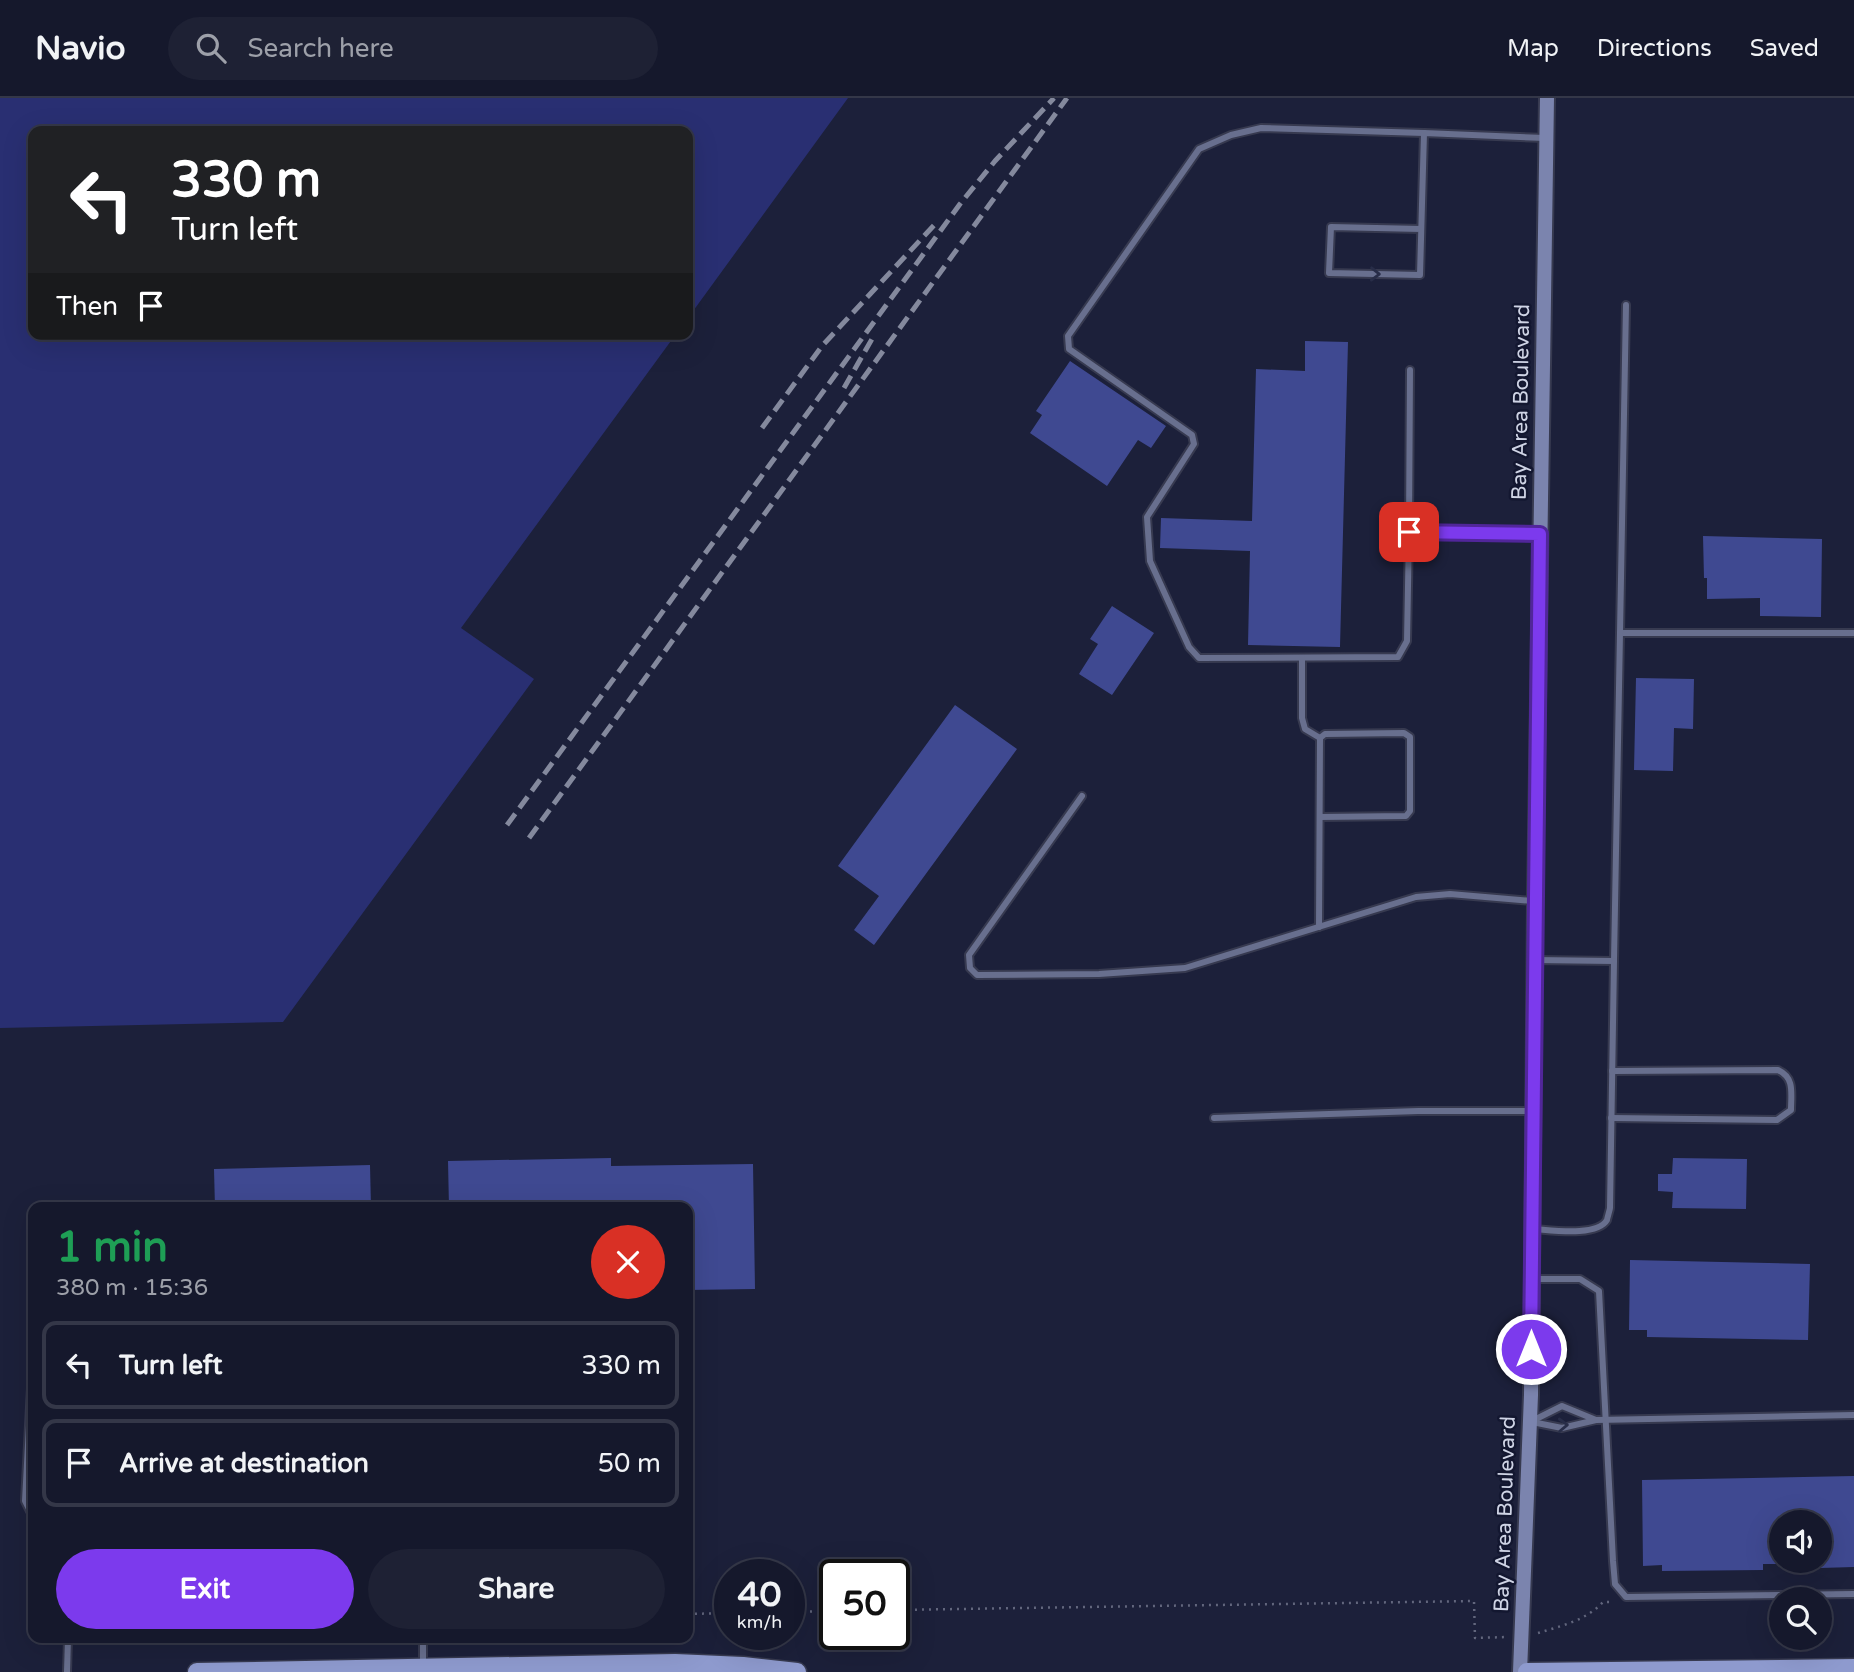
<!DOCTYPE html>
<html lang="en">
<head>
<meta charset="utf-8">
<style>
	body { margin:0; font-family:"Varela Round",sans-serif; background:#1e2134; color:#f1f3f6; height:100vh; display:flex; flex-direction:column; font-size:26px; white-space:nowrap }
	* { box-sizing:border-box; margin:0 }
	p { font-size:23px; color:#9da0a9 }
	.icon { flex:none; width:38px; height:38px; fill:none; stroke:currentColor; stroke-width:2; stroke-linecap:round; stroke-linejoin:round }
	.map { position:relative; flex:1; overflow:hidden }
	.side { position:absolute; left:28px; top:1104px; width:665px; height:441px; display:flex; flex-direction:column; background:#15182c; border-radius:14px; box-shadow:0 7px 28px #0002,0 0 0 2px #343748 }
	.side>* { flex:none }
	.top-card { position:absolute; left:28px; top:28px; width:665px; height:214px; border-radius:14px; box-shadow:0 7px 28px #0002,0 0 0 2px #343748; background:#202124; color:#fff; overflow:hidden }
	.buttons { position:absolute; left:1769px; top:1412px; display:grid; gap:14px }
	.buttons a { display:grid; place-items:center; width:63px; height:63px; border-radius:50%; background:#15182c; box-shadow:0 7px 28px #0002,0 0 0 2px #343748; font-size:35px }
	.speed { position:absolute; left:714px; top:1461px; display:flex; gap:14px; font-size:35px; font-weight:700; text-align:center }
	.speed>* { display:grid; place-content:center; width:91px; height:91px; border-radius:50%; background:#15182c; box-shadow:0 7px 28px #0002,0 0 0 2px #343748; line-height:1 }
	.speed small { font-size:18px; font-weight:400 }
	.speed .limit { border:4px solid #111; border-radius:10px; background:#fff; color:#111 }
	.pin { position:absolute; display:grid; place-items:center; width:60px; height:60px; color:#fff; margin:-30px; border-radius:14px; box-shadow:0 4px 10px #0006 }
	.me { position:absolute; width:77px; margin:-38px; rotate:0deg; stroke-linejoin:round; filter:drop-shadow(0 0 5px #0008) }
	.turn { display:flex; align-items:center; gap:24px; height:147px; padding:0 28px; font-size:32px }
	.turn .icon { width:91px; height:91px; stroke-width:2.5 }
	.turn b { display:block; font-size:49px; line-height:60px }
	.then { display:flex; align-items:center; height:66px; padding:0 28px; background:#0003; gap:14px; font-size:26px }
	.round { display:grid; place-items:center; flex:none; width:74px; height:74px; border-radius:37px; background:#1e2134 }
	.overview { display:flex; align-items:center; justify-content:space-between; height:119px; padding:0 28px }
	h1 { font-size:42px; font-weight:800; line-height:52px; color:#1e9e55 }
	.button { display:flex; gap:14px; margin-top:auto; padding:14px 28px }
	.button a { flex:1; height:80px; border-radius:42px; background:#7c3aed; color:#fff; font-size:28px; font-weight:800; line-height:80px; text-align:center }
	.button a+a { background:#1e2134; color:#f1f3f6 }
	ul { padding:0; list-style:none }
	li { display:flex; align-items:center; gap:21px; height:88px; margin:0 14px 10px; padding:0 14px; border:4px solid #343748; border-radius:14px }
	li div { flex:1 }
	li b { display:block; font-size:26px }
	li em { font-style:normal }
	header { display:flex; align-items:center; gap:42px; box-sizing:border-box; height:98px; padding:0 35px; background:#15182c; border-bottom:2px solid #343748 }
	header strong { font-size:33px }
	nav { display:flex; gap:38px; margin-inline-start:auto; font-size:24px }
	.search { width:490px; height:63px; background:#1e2134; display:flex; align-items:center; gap:18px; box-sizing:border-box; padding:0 24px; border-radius:38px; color:#9da0a9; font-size:26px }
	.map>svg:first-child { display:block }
	.green { fill:#292f72 }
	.building { fill:#3f4991 }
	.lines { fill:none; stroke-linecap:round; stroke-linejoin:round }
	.lane-casing { stroke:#373a50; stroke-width:10 }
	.secondary-casing { stroke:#373a50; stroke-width:18 }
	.primary-casing { stroke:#373a50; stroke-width:21 }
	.path { stroke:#62667d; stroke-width:2.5; stroke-dasharray:2 5; stroke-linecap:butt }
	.lane { stroke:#686f8e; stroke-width:6 }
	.secondary { stroke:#7b84ae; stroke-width:14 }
	.primary { stroke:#8e9ace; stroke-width:18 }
	.rail { stroke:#84899d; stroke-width:5; stroke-dasharray:14 7; stroke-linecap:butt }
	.oneway { stroke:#282d48 }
	.route-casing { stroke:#51269a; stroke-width:18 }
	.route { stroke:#7c3aed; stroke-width:12 }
	.labels { text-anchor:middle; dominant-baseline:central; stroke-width:5; stroke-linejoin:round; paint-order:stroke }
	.street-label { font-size:21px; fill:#cfd4e5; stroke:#131730 }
</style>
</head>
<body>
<header>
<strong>Navio</strong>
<div class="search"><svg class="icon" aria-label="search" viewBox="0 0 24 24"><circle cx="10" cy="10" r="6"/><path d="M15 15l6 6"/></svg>Search here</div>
<nav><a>Map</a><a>Directions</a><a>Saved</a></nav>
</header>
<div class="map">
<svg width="1854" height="1574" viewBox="0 0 1854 1574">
	<rect width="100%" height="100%" fill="#1c203a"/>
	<path class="green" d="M0,0H848L688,220V33H33V236H676L461,530L534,581L283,924L0,930Z"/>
	<g class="building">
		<path d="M1305,243L1348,244L1340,549L1248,547L1250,453L1160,450L1161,420L1252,423L1256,271L1305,273Z"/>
		<path d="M1070,263L1166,328L1151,350L1138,342L1107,388L1030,335L1042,317L1036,313Z"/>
		<path d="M1703,438L1822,441L1821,519L1760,518V500L1707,501V480H1704Z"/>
		<path d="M1112,508L1154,535L1112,597L1079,576L1098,546L1090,541Z"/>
		<path d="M1636,580L1694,581L1693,631L1674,630L1673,673L1634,672Z"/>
		<path d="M955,607L1017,651L874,847L854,832L879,798L838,768Z"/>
		<path d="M611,1060V1068L753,1066L755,1191L688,1192V1110H449L448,1063Z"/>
		<path d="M1673,1060L1747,1061L1746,1111L1672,1110L1673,1094L1658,1093V1076H1672Z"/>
		<path d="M370,1067L371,1110H215L214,1071Z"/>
		<path d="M1630,1162L1810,1166L1808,1242L1647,1239V1232H1629Z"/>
		<path d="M1854,1378V1469L1820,1470V1424H1782V1466H1763V1472L1662,1473V1467L1643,1468L1642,1382Z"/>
	</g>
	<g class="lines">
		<defs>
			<g id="lane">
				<path d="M1424,35L1261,30L1231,37L1199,51L1068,238L1069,251L1192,337L1194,346L1147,419L1150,463L1189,549L1199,560L1398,559L1407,543L1409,434L1540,436"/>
				<path d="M1421,131L1331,129L1329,175L1420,177L1424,35L1545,40"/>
				<path d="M1409,434L1410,272"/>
				<path d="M1620,535H1854"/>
				<path d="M1302,560V620L1305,631L1320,640"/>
				<path d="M1082,698L969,857L970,870L977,877L1099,876L1185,870L1416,799L1450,796L1533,803"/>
				<path d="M1319,829L1320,640L1325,636L1404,635L1410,639V713L1406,718L1320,719"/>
				<path d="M1614,863L1626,207"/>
				<path d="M1214,1020L1418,1013H1533"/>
				<path d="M1611,1020L1777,1022L1791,1012C1791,995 1795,980 1778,972L1612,973"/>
				<path d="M1534,1131C1551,1132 1597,1139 1607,1122C1607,1121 1610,1111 1610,1110L1614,863L1534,862"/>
				<path d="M1533,1181H1580L1599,1193L1613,1463L1615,1486L1626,1499L1854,1496"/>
				<path d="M33,1288L31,1290L25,1403L33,1419"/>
				<path d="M1532,1323L1562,1308L1596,1322"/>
				<path d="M1532,1324L1562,1330L1596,1322L1854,1317"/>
				<path d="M423,1566V1540"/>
				<path d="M67,1574L68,1540"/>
			</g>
			<path id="secondary" d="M1520,1574L1531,1297L1535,803L1547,0"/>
			<g id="primary">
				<path d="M197,1574L675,1565L743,1568L797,1574"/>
				<path d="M1527,1574L1854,1570"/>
			</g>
		</defs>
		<use href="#lane" class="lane-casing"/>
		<use href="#secondary" class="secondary-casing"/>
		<use href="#primary" class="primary-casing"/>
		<g class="path">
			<path d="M894,1512L1474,1503L1475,1540L1507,1539"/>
			<path d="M789,1514L835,1513"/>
			<path d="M688,1516L730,1515"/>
			<path d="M1538,1535C1561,1528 1587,1522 1603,1504H1614"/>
		</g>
		<use href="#lane" class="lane"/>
		<use href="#secondary" class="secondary"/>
		<use href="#primary" class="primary"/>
		<g class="rail">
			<path d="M844,290L872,241"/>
			<path d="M762,330L822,248L937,124"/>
			<path d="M507,727L960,106L995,63L1054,0"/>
			<path d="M529,740L1067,0"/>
		</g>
	</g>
	<defs><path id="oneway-chevron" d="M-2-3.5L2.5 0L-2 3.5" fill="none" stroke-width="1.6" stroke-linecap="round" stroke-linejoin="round" transform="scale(1.75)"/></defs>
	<g class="oneway">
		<use href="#oneway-chevron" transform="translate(1375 176) rotate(1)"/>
		<use href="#oneway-chevron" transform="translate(1563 1327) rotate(-2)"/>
	</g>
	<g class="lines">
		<defs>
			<path id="route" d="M1409,434L1540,436L1531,1251"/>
		</defs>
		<use href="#route" class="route-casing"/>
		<use href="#route" class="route"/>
	</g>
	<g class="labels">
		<g class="street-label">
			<text transform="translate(1521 304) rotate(-89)">Bay Area Boulevard</text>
			<text transform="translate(1505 1416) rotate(-88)">Bay Area Boulevard</text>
		</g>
	</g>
</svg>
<div class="buttons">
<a><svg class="icon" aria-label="sound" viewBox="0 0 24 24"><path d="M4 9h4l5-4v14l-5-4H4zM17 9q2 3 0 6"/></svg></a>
<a><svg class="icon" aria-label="search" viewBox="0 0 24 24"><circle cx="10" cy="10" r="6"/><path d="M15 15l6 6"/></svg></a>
</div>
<div class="speed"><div>40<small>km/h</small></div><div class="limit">50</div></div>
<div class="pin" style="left:1409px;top:434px;background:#d93025"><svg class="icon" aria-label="arrive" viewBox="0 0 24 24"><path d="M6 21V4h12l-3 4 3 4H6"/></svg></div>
<svg class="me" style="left:1531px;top:1251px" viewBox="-20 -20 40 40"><circle r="17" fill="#7c3aed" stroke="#fff" stroke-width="3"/><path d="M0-11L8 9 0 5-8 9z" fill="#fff"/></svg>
<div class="top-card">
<div class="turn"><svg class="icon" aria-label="left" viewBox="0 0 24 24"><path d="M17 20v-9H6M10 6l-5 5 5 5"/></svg><div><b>330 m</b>Turn left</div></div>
<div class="then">Then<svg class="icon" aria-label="arrive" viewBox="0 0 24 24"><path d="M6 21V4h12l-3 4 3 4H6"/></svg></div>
</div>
<section class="side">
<div class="overview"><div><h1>1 min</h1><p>380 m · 15:36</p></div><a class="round" style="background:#d93025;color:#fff"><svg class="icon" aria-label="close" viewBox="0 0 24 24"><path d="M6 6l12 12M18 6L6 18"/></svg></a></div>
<ul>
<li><svg class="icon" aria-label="left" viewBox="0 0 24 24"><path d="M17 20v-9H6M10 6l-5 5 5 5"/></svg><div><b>Turn left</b></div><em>330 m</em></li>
<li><svg class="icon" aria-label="arrive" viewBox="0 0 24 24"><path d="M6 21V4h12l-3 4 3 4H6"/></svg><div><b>Arrive at destination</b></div><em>50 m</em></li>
</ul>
<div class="button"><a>Exit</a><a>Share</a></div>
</section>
</div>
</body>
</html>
